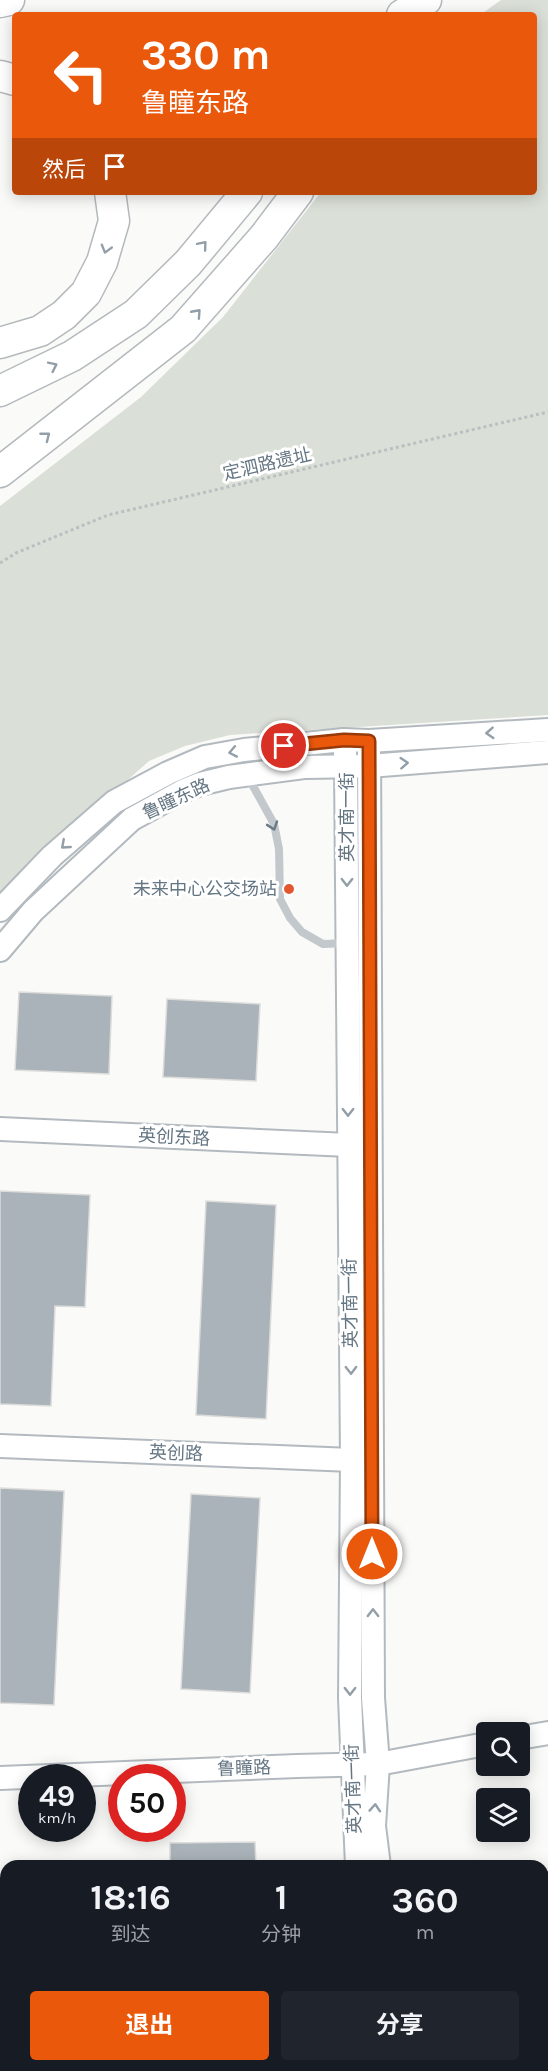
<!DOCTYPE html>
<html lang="zh">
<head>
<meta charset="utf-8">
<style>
	body { margin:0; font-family:Karla,"Noto Sans SC",sans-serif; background:#20242c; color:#f1f3f6; height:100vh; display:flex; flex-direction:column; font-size:22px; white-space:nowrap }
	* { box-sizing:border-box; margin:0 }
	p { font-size:20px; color:#9ea1a6 }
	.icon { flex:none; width:33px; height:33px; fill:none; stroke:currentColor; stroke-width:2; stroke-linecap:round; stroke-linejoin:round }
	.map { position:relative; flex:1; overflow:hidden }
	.drawer { position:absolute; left:0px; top:1860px; width:549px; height:212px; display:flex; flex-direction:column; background:#171b24; border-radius:18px 18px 0 0; box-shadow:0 3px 15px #0003 }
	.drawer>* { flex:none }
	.hud { position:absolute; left:12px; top:12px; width:525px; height:183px; border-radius:6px; box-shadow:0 3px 15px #0003; background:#ea580c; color:#fff; overflow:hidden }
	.controls { position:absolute; left:476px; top:1722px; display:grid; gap:12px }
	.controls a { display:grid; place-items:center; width:54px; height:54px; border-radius:6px; background:#171b24; box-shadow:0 3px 15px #0003; font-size:30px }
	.speed { position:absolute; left:18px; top:1764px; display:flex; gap:12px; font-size:30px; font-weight:700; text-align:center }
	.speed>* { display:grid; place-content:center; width:78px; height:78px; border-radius:50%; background:#171b24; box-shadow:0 3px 15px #0003; line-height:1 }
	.speed small { font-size:15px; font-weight:400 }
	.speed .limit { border:9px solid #d22; background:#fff; color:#111 }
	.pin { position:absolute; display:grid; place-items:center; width:51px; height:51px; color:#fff; margin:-26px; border:3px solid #fff; border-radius:50%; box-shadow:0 2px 6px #0007 }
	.me { position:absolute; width:66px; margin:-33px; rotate:0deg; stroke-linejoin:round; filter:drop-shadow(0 0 4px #0008) }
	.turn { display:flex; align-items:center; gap:21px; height:126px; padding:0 30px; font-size:27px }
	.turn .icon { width:78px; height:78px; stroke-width:2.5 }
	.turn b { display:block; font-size:42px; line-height:51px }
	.then { display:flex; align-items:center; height:57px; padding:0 30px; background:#0003; gap:12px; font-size:22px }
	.eta { display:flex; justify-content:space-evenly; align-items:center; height:102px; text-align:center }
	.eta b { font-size:36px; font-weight:700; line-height:42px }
	.button { display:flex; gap:12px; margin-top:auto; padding:12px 30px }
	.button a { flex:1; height:69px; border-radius:6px; background:#ea580c; color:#fff; font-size:24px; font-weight:700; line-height:69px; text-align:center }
	.button a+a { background:#20242c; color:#f1f3f6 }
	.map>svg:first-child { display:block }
	.green { fill:#dadfd7 }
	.building { fill:#aab3b9; stroke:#dcdcda; stroke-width:1.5 }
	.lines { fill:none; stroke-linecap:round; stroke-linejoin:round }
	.secondary-casing { stroke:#b3babf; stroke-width:26 }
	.highway-casing { stroke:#b4b9bd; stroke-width:33 }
	.path { stroke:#bbbfc2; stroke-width:3; stroke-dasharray:3 3; stroke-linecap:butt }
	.lane { stroke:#c3c8cc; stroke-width:8 }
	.secondary { stroke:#fff; stroke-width:22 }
	.highway { stroke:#fff; stroke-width:30 }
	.oneway { stroke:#939fa8 }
	.oneway2 { stroke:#6a7a87 }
	.route-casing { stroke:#983908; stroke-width:15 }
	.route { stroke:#ea580c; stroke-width:10 }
	.poi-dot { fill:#e4572e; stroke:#fff; stroke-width:2 }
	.labels { text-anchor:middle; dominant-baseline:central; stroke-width:6; stroke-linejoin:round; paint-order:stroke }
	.street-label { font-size:18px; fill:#657683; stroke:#fff }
	.poi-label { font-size:18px; fill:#657683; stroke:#fff; text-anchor:end }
</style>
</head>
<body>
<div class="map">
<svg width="548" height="2071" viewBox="0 0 548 2071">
	<rect width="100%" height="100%" fill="#fafaf8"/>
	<path class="green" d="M501,0H548V715L230,735L185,746L149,761L0,894V506L141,397L223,317L321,192H534V15H480Z"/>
	<g class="building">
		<path d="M19,992L112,996L109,1074L15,1070Z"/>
		<path d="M167,999L260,1004L256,1081L163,1077Z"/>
		<path d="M0,1191L90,1195L85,1307L55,1306L51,1406L0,1404Z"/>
		<path d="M206,1201L276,1205L266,1419L196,1415Z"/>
		<path d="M0,1488L64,1491L54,1705L0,1703Z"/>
		<path d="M191,1494L260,1498L250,1693L181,1689Z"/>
		<path d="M255,1842L256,1866H170V1843Z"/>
	</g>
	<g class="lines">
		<defs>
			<g id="secondary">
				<path d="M344,740L346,766L352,1460L350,1698L357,1866"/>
				<path d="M369,741L373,1698L378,1764L374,1826L379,1866"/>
				<path d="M0,910L52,856L114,802L168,773L205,757L244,750L344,740L369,741L548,730"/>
				<path d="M0,950L33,911L132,819L183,791L200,784L229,777L304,767L369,766L548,752"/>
				<path d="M0,1129L349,1145"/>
				<path d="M0,1446L352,1460"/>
				<path d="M519,1738L548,1733"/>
				<path d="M0,1778L297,1766L378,1764L486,1744"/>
				<path d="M388,2066L390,2071"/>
				<path d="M414,2066L415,2071"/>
				<path d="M1,2071L67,2066"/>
			</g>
			<g id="highway">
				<path d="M0,2L9,0"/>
				<path d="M402,15L426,0"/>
				<path d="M0,76L15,80"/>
				<path d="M0,343L40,331L64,315L86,293L102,262L114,221L110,192"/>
				<path d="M0,391L72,356L136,314L188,263L247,192"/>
				<path d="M0,472L183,329L264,237L298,192"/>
			</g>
		</defs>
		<use href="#secondary" class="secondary-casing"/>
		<use href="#highway" class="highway-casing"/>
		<path class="path" d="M0,563L16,553L108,515L548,412"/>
		<path class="lane" d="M248,777L274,824L279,849L280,899L290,918L302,932L323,944L347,943"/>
		<use href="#secondary" class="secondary"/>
		<use href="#highway" class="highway"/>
	</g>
	<defs><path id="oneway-chevron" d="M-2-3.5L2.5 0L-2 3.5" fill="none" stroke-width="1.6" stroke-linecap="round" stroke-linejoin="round" transform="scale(1.5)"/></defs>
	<g class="oneway">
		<use href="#oneway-chevron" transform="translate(203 245) rotate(-50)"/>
		<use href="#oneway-chevron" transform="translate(106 249) rotate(106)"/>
		<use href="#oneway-chevron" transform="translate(197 313) rotate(-48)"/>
		<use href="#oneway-chevron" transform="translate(53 366) rotate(-26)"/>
		<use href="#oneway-chevron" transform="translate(46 436) rotate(-38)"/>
		<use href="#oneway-chevron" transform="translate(490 733) rotate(176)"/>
		<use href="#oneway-chevron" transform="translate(233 752) rotate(169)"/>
		<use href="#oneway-chevron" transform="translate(404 763) rotate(-4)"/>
		<use href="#oneway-chevron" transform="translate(65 845) rotate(139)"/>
		<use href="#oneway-chevron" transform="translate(347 882) rotate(90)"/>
		<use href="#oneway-chevron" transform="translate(348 1112) rotate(90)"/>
		<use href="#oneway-chevron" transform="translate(351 1370) rotate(89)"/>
		<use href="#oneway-chevron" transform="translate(373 1613) rotate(-90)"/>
		<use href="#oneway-chevron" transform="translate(350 1691) rotate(90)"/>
		<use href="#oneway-chevron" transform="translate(375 1808) rotate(-86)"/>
	</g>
	<use class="oneway2" href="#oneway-chevron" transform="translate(273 826) rotate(71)"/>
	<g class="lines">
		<defs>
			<path id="route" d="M284,746L344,740L369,741L372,1554"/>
		</defs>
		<use href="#route" class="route-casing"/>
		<use href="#route" class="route"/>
	</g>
	<circle class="poi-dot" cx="289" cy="889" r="6"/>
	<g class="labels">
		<g class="street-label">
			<text transform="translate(267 464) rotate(-13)">定泗路遗址</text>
			<text transform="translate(176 799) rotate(-25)">鲁瞳东路</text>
			<text transform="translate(347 817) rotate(-90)">英才南一街</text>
			<text transform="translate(174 1137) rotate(3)">英创东路</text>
			<text transform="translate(350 1303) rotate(-91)">英才南一街</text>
			<text transform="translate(176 1453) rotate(2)">英创路</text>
			<text transform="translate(244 1768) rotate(-2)">鲁瞳路</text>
			<text transform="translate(353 1789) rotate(-92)">英才南一街</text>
		</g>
		<g class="poi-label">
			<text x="277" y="889">未来中心公交场站</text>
		</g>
	</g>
</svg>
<div class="controls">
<a><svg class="icon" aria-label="search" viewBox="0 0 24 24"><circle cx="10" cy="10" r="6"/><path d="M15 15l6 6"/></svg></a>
<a><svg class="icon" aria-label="layers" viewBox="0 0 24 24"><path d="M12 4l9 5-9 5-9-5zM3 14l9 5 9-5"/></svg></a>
</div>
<div class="speed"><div>49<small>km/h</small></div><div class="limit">50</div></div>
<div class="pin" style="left:284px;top:746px;background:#d93025"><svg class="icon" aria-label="arrive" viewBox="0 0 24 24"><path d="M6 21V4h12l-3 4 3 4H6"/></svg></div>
<svg class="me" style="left:372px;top:1554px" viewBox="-20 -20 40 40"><circle r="17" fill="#ea580c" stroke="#fff" stroke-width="3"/><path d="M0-11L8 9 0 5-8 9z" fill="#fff"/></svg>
<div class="hud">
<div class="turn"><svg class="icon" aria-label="left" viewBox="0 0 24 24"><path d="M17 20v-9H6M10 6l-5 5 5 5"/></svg><div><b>330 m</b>鲁瞳东路</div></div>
<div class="then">然后<svg class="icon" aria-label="arrive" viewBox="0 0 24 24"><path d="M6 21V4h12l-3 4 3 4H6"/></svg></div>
</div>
<section class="drawer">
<div class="eta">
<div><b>18:16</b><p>到达</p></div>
<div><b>1</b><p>分钟</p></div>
<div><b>360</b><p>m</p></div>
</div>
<div class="button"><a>退出</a><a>分享</a></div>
</section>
</div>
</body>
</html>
